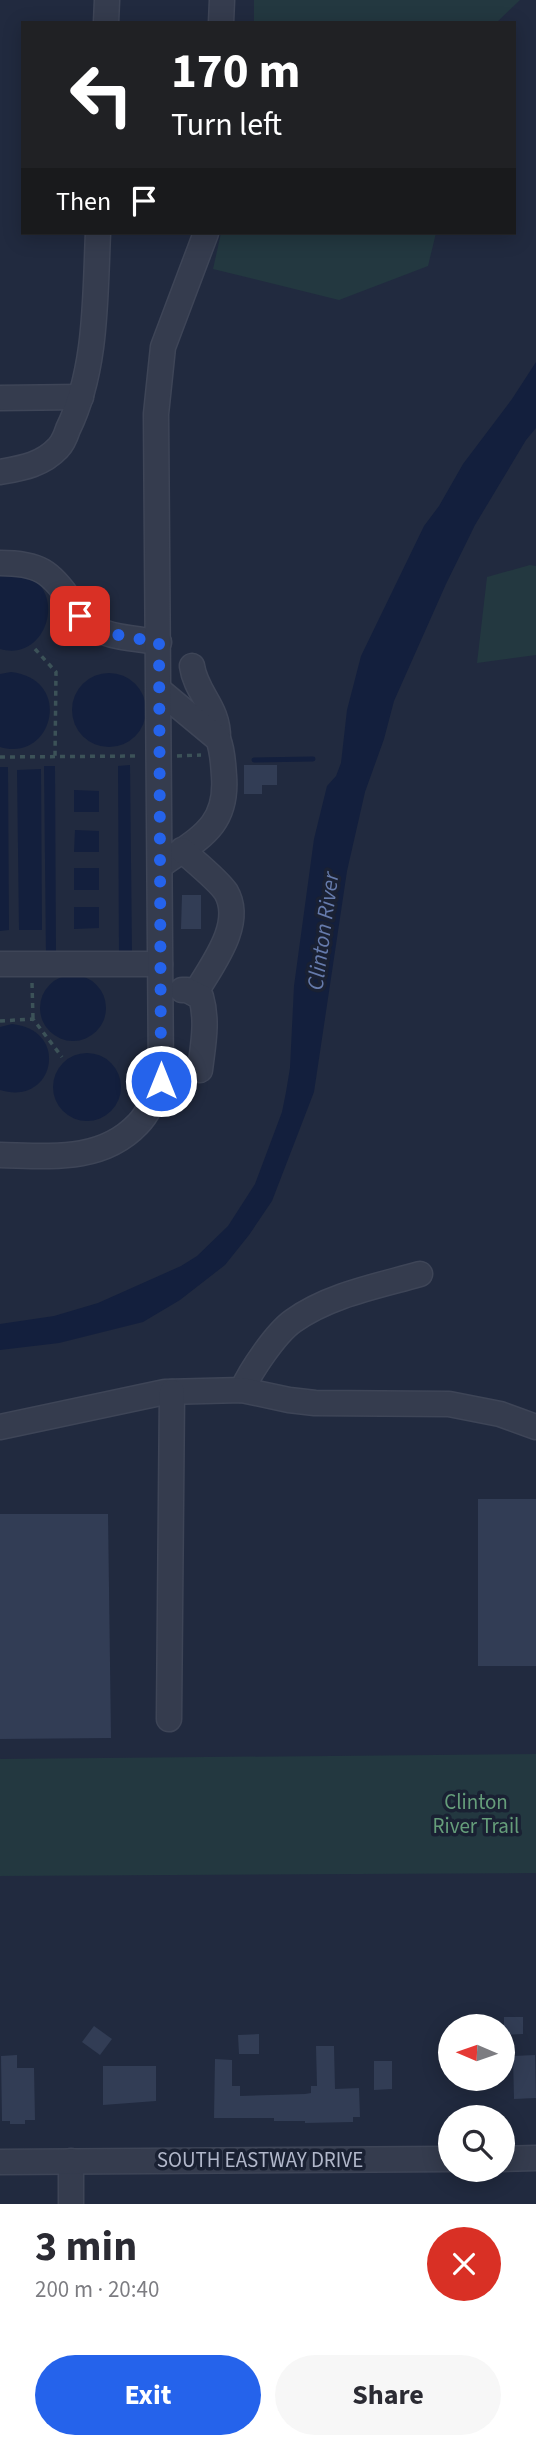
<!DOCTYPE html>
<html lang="en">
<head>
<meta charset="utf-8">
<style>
	body { margin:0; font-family:"Source Sans 3",sans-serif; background:#f7f7f7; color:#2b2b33; height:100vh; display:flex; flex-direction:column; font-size:26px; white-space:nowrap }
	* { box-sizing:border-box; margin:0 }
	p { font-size:23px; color:#7c7c81 }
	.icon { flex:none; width:38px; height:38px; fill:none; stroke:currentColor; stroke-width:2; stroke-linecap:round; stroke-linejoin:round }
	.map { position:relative; height:2204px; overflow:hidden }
	.side { display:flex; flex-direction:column; background:#fff; flex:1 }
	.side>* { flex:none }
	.guide { position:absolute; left:21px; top:21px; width:495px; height:214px; border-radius:0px; box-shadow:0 4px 18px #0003; background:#202124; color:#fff; overflow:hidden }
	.needle { width:46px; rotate:272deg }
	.fabs { position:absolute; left:438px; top:2014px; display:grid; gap:14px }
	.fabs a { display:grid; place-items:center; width:77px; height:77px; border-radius:50%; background:#fff; box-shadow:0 4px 18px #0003; font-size:35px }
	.pin { position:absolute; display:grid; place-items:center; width:60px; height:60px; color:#fff; margin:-30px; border-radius:14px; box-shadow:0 4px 10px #0006 }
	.me { position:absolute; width:77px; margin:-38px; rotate:0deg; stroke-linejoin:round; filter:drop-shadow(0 0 5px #0008) }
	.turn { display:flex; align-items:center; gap:24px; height:147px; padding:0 35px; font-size:32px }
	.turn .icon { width:91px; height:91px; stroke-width:2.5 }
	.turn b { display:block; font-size:49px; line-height:60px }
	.then { display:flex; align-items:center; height:66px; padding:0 35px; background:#0003; gap:14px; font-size:26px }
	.round { display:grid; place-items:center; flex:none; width:74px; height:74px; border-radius:37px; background:#f7f7f7 }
	.summary { display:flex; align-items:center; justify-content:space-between; height:119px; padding:0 35px }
	h1 { font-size:42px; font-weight:700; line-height:52px }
	.cta { display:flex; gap:14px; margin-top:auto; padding:14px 35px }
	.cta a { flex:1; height:80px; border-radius:42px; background:#2563eb; color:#fff; font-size:28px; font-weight:700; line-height:80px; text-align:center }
	.cta a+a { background:#f7f7f7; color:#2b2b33 }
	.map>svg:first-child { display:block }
	.green { fill:#233840 }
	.water { fill:#131f3d }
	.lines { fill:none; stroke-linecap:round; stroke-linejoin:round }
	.stream { stroke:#131f3d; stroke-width:5 }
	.building { fill:#323d55 }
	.minor-casing { stroke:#3e4557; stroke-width:27 }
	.path { stroke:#3c5258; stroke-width:3.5; stroke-dasharray:5 5; stroke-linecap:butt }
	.minor { stroke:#353c4e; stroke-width:24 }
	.route { stroke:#2563eb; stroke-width:12; stroke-dasharray:0 21.6 }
	.labels { text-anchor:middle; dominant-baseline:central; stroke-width:7; stroke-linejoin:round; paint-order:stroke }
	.park-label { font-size:21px; fill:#659d7a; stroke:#1a2133 }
	.street-label { font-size:21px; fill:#b1b7ca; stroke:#1a2133 }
	.water-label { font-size:23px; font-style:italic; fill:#667bac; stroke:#1a2133 }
</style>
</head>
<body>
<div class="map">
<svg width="536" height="2204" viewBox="0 0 536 2204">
	<rect width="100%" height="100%" fill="#212a3f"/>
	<g class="green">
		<path d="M254,0H520L496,23H254Z"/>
		<path d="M221,233H436L428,266L339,300L213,269Z"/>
		<path d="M530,565L536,566V655L477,663L487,577Z"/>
		<path d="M536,1754V1873L0,1876V1759Z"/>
	</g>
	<g class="water">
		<path d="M536,362V428L526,440L475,525L446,584L394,701L384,739L365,792L347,871L314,1092L272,1201L249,1235L225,1265L180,1300L143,1322L59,1343L0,1350V1324L54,1316L98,1303L181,1266L197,1256L228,1226L255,1184L282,1112L286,1092L290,1068L294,986L314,839L327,786L336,776L341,763L347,710L361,656L424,526L439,506L463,464L512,399Z"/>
		<path d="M0,575C7,575 15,573 22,575C68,586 49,663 0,649Z"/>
		<path d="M11,672C74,679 53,763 0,747V674Z"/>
		<circle cx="109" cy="710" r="37"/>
		<path d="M130,765L132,955H119L118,766Z"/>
		<path d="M44,766H55L56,956H46Z"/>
		<path d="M0,767H8L9,930L0,931Z"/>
		<path d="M41,769L42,930H19L17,770Z"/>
		<path d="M74,790L99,791V812H74Z"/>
		<path d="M75,830L99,831V852H74Z"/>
		<rect x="74" y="868" width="25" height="22"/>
		<path d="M74,907H99V928L74,929Z"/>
		<circle cx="73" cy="1008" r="33"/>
		<path d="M12,1024C71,1030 54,1107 0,1090V1027Z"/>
		<circle cx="87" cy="1087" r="34"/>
	</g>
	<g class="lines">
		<path class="stream" d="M254,760L313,759"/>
	</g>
	<g class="building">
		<path d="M244,765H277V785H262V794H244Z"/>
		<path d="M182,895H201V929H181Z"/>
		<rect x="478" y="1499" width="58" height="167"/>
		<path d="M0,1514H108L111,1738L0,1739Z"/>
		<path d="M504,2017H523V2034L504,2035Z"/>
		<path d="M94,2026L112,2039L100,2055L82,2042Z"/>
		<path d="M259,2034V2054H239L238,2035Z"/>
		<path d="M316,2046H334L335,2089L359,2088L360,2117H353V2122L305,2123V2121H274V2118H214L215,2059L232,2060V2086H240V2096L305,2094L311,2093V2086H317Z"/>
		<path d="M17,2055V2068H34L35,2120H25V2124H10V2121H2L1,2056Z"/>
		<path d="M535,2055L536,2098L514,2099L513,2056Z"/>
		<path d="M374,2061H392V2089L374,2090Z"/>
		<path d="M103,2066H156V2101L103,2105Z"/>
	</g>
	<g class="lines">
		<defs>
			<g id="minor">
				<path d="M106,23L107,0"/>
				<path d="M221,23L222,0"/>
				<path d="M0,398L81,397"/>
				<path d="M0,472C22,468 42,465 58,448C63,443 66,435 68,429C97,370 95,297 98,233"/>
				<path d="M0,563C38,563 51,571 72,603C78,612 84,622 94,628C112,638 138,639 159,642"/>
				<path d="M192,666C196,694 219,707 218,739"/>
				<path d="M159,690L218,739C223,751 223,763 224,776C228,828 197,839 160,866"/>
				<path d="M182,850C193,860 218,880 226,892C245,925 210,967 195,994"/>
				<path d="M0,964H160"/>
				<path d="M182,990H187L201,997C208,1021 203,1045 200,1070"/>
				<path d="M0,1155C48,1156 101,1163 138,1124C149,1113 155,1096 161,1081L156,414L163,347L206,233"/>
				<path d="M242,1390C251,1370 276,1333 293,1321C329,1295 378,1286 420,1274"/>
				<path d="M0,1427L165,1392L242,1390L289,1400L315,1403L449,1404L500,1414L536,1427"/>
				<path d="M169,1719L172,1392"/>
				<path d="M502,2159L536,2158"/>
				<path d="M71,2161V2204"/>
				<path d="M0,2162L450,2159"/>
			</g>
		</defs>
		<use href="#minor" class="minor-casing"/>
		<g class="path">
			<path d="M35,649L56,672L55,757"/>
			<path d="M177,756L201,755"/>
			<path d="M0,757L138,756"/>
			<path d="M32,983L33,1018"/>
			<path d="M0,1021L33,1019L62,1057"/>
		</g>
		<use href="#minor" class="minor"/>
	</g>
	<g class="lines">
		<path class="route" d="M80,616C104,636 129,637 159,642L161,1081"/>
	</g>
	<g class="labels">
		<g class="park-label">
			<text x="476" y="1802">Clinton<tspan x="476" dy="24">River Trail</tspan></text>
		</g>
		<g class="street-label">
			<text x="260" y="2160">SOUTH EASTWAY DRIVE</text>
		</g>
		<g class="water-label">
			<text transform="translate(323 931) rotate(-82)">Clinton River</text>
		</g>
	</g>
</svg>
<div class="fabs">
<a><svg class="needle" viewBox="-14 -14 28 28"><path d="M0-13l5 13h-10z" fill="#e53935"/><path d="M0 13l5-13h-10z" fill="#7c7c81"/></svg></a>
<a><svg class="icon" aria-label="search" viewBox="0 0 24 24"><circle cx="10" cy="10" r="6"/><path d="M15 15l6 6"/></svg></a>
</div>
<div class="pin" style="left:80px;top:616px;background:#d93025"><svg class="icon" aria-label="arrive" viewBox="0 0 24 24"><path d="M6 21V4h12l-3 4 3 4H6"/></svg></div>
<svg class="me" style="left:161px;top:1081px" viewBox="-20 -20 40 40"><circle r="17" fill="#2563eb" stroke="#fff" stroke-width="3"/><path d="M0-11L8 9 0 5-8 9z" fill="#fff"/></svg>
<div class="guide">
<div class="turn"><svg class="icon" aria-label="left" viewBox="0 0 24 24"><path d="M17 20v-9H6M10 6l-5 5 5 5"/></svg><div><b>170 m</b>Turn left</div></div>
<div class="then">Then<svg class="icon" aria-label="arrive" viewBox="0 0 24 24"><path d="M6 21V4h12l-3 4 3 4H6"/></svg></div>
</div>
</div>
<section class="side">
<div class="summary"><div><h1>3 min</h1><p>200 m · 20:40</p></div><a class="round" style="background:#d93025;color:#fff"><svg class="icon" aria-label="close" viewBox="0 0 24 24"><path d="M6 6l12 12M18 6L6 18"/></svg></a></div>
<div class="cta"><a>Exit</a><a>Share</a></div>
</section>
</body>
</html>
